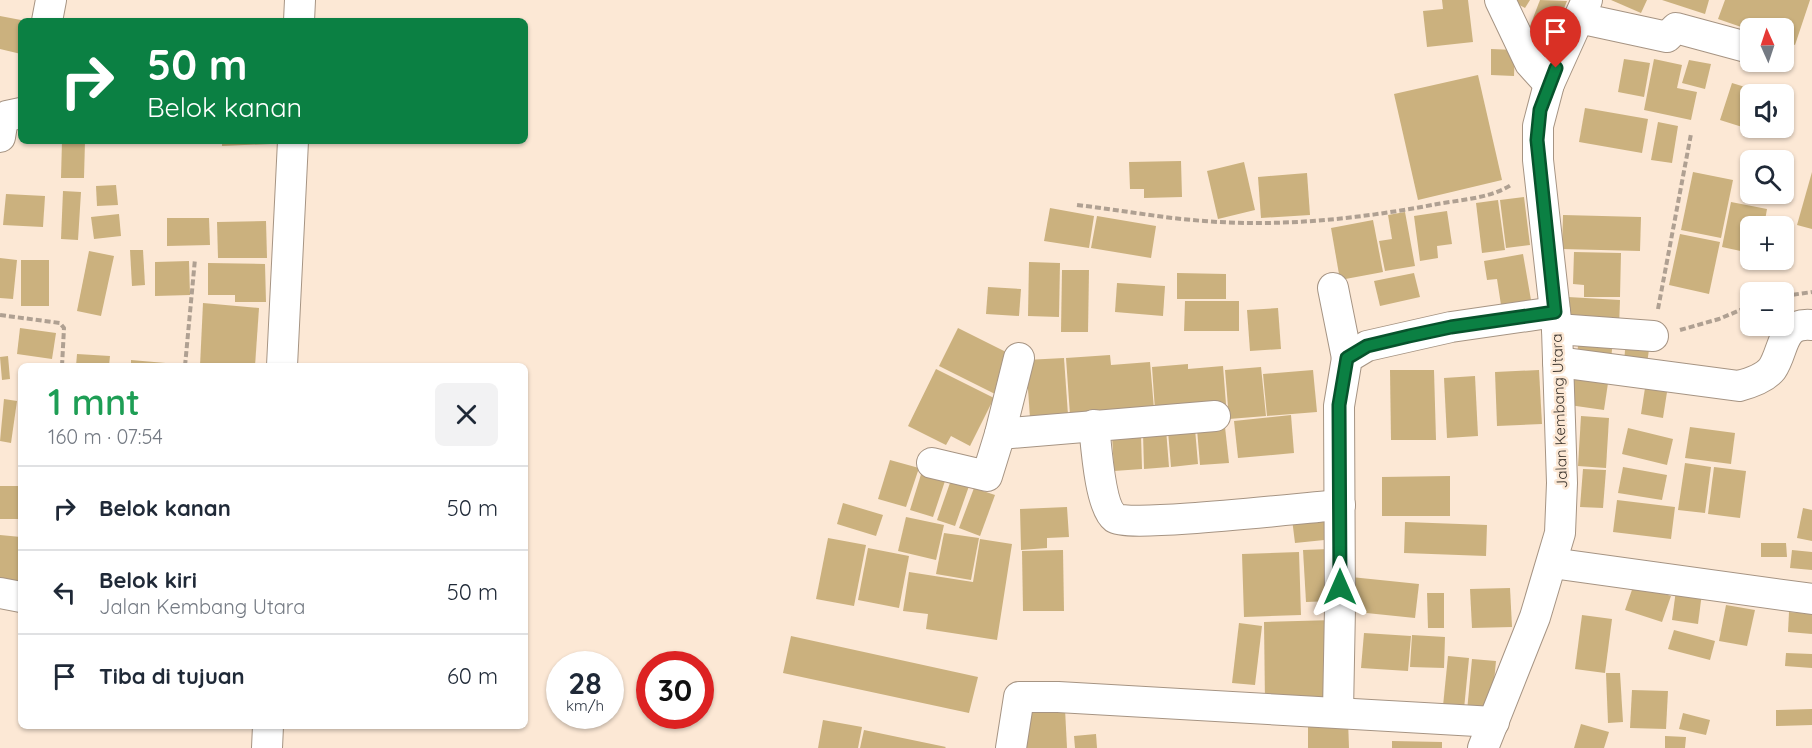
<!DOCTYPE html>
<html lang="id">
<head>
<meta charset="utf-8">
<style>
	body { margin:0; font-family:Quicksand,sans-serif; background:#f2f2f3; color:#1f2937; height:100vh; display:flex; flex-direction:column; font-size:22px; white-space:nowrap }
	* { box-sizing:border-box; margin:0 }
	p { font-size:20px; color:#747a83 }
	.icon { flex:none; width:33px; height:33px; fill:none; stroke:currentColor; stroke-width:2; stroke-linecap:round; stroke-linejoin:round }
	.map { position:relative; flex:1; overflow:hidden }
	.panel { position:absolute; left:18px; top:363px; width:510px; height:366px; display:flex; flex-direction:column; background:#fff; border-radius:9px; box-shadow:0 2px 4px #0004 }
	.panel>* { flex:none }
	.banner { position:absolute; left:18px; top:18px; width:510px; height:126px; border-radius:9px; box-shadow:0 2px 4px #0004; background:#0b8043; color:#fff; overflow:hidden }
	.needle { width:39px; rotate:357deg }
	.tools { position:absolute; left:1740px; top:18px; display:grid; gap:12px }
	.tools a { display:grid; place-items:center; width:54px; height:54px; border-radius:9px; background:#fff; box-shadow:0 2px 4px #0004; font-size:30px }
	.speed { position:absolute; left:546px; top:651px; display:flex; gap:12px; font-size:30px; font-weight:700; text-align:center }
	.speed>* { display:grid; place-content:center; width:78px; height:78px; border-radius:50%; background:#fff; box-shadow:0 2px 4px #0004; line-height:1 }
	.speed small { font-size:15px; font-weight:400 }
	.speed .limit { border:9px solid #d22; background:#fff; color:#111 }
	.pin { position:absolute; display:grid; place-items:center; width:51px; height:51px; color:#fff; margin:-62px -26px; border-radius:50% 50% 50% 0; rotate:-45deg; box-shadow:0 0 6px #0007 }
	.pin .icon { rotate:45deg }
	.me { position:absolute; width:66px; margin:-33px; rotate:0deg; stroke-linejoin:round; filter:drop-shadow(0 0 4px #0008) }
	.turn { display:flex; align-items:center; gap:21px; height:126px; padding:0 30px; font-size:27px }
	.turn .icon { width:78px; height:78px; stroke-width:2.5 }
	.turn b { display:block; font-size:42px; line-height:51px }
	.round { display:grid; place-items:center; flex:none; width:63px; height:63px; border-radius:9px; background:#f2f2f3 }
	.overview { display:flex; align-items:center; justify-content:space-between; height:102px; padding:0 30px }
	h1 { font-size:36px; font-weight:600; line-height:45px; color:#1e9e55 }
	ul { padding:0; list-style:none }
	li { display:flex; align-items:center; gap:18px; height:84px; padding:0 30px; border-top:2px solid #e0e1e3 }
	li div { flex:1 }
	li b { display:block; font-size:22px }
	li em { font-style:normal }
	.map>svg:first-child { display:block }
	.building { fill:#cbb17e }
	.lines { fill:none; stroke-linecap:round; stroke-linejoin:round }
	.minor-casing { stroke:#a69483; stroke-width:32 }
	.path { stroke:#afa092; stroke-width:4; stroke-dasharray:6 3; stroke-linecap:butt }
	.minor { stroke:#fff; stroke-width:30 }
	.route-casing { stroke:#07532c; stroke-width:15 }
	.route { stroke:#0b8043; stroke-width:10 }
	.labels { text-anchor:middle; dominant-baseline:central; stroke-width:5; stroke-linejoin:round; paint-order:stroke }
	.street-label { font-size:15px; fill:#3e3730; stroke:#fce8d5 }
</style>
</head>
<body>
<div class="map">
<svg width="1812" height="748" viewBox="0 0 1812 748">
	<rect width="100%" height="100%" fill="#fce8d5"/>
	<g class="building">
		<path d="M1442,0H1468L1473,42L1427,47L1423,11L1443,9Z"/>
		<path d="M1510,0H1530L1525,8Z"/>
		<path d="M1540,0L1567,1L1546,53L1523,44Z"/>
		<path d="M1611,0H1647L1641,13Z"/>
		<path d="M1662,0H1709L1705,14Z"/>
		<path d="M1725,0H1810L1795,45L1784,41V28L1750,30L1718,19Z"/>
		<path d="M0,16L21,20V54L0,49Z"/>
		<path d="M1491,49L1515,50L1514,76L1491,75Z"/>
		<path d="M1624,59L1650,63L1644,97L1618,92Z"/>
		<path d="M1654,59L1682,65L1677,88L1697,92L1691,120L1644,110Z"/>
		<path d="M1689,60L1711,64L1705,89L1682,83Z"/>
		<path d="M1478,75L1502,180L1418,200L1394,94Z"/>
		<path d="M1732,83L1768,94H1750V128H1756L1755,131L1720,120Z"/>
		<path d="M1585,108L1648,119L1642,153L1579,142Z"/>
		<path d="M1658,122L1678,126L1672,163L1651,160Z"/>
		<path d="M62,141H85L84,178H61Z"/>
		<path d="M222,141H271V144L222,146Z"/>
		<path d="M1181,161L1182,197L1144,198V189H1130L1129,162Z"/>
		<path d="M1244,162L1255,210L1218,219L1207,171Z"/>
		<path d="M1693,172L1733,180L1721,238L1681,230Z"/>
		<path d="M1812,172V229L1797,225Z"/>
		<path d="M1307,173L1310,215L1261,218L1258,177Z"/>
		<path d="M116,185L118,205L97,206L96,186Z"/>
		<path d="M63,191L81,192L78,240L61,239Z"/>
		<path d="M6,194L45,196L43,227L3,225Z"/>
		<path d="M1524,197L1530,245L1506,248L1500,200Z"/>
		<path d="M1498,200L1505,250L1482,253L1476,203Z"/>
		<path d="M1731,202L1767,209L1764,226H1750V253L1722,247Z"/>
		<path d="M1050,208L1094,216L1089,248L1044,241Z"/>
		<path d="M1447,211L1452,244L1437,246L1438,258L1420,261L1414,216Z"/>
		<path d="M1405,212L1415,266L1385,271L1379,241L1392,239L1388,215Z"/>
		<path d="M119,214L121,236L94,239L91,217Z"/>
		<path d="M1563,215L1641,217L1640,251L1562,249Z"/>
		<path d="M1097,216L1156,226L1151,258L1091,248Z"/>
		<path d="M167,218H209L210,245L167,246Z"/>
		<path d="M1373,220L1383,272L1340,280L1331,228Z"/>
		<path d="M266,221L267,258H218L217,222Z"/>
		<path d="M1680,234L1720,242L1709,294L1669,285Z"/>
		<path d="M130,250H143L145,285L132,286Z"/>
		<path d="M89,251L114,256L101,316L77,311Z"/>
		<path d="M1574,252L1621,253L1620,297H1584V285L1573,284Z"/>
		<path d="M1523,254L1531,300L1501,305L1497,279L1487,280L1484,261Z"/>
		<path d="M0,258L17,260L13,299L0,298Z"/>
		<rect x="21" y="260" width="28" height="46"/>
		<path d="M189,261L190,295L155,296V262Z"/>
		<path d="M1029,262L1060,263L1059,317L1028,316Z"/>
		<path d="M208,263L265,264L266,302H235V295H208Z"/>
		<path d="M1062,270H1089L1088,332H1061Z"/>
		<path d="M1177,273L1226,274V299H1177Z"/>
		<path d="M1414,273L1420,297L1380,306L1374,281Z"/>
		<path d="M1117,283L1165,286L1163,316L1115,312Z"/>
		<path d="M988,287L1021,289L1019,316L986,314Z"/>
		<path d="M1568,297L1620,300L1619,327L1567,316Z"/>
		<path d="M1185,301H1239V331H1184Z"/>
		<path d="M203,303L259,308L255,366H200Z"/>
		<path d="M1278,308L1281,349L1250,351L1247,310Z"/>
		<path d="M20,328L56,333L52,359L17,354Z"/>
		<path d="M958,328L1014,356L995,394L939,366Z"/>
		<path d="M1579,336L1613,339L1611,360L1577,356Z"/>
		<path d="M1626,339L1650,342L1647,364L1624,362Z"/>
		<path d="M77,354L110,356L109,366H76Z"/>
		<path d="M1110,355L1111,365L1150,362L1154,409L1070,415L1066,358Z"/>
		<path d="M8,356L10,379L2,380L0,357Z"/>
		<path d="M1064,358L1068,415L1030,418L1026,360Z"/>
		<path d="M131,360L177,364V366H131Z"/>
		<path d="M1188,364V369L1223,366L1226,404L1155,410L1152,367Z"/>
		<path d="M1261,367L1266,416L1229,419L1225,370Z"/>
		<path d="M936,369L994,398L970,446L951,436L946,445L908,426Z"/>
		<path d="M1313,370L1317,412L1267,416L1263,374Z"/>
		<path d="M1390,370H1434L1436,440H1391Z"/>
		<path d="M1539,370L1542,424L1497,426L1495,372Z"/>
		<path d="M1647,375L1669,379L1663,418L1641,414Z"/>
		<path d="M1475,376L1478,436L1447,438L1444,378Z"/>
		<path d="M1573,378L1608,383L1604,410L1569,405Z"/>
		<path d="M4,399L17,401L11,443L0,441Z"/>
		<path d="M1291,415L1294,453L1238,458L1234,421Z"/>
		<path d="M1581,416L1609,418L1606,468L1578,466Z"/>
		<path d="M1225,427L1229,463L1200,465L1197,429Z"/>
		<path d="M1690,427L1735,433L1731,464L1685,458Z"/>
		<path d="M1628,428L1673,439L1667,465L1622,454Z"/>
		<path d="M1166,429L1169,467L1144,469L1143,433Z"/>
		<path d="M1195,429L1198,464L1171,467L1168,431Z"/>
		<path d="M1112,435H1141L1142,469L1114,471Z"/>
		<path d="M890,460L919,468L906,507L878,499Z"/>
		<path d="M1685,463L1711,467L1705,513L1678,510Z"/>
		<path d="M1623,467L1667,475L1662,500L1618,493Z"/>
		<path d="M1714,467L1746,471L1740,518L1708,514Z"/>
		<path d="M923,468L947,475L933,517L910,510Z"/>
		<path d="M1583,469L1606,470L1603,508L1580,507Z"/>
		<path d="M1450,476V516H1382V477Z"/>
		<path d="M951,480L969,486L955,526L937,520Z"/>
		<rect x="0" y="486" width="21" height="33"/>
		<path d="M974,488L995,495L980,536L959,528Z"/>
		<path d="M1617,500L1675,507L1671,539L1613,532Z"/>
		<path d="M843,503L883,515L876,536L837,524Z"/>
		<path d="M1067,507L1069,537L1047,538V548L1021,550L1020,509Z"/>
		<path d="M1803,508L1812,510V541L1797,538Z"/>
		<path d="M1331,515L1334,539L1295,543L1292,519Z"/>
		<path d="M906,517L944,525L936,560L898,551Z"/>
		<path d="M1405,522L1487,525L1486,556L1404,553Z"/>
		<path d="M944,533L979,538L971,580L936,574Z"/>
		<path d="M0,535L21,537V581L0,579Z"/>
		<path d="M828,538L866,545L854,606L816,599Z"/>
		<path d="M980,539L1012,544L997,640L926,629L928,614L903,611L909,572L973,582Z"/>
		<path d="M1761,543H1786L1787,557H1761Z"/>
		<path d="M868,548L909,556L899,608L858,600Z"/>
		<path d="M1330,549L1333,601L1306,602L1303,550Z"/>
		<path d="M1063,550L1064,611H1023L1022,551Z"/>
		<path d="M1792,550L1812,552V570L1790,568Z"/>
		<path d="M1299,552L1301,615L1244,617L1242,554Z"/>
		<path d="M1351,577L1419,584L1415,618L1347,611Z"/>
		<path d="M1634,584L1671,596L1662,622L1625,610Z"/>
		<path d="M1510,588L1512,627L1472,628L1470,589Z"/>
		<path d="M1676,590L1702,593L1698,624L1672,620Z"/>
		<path d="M1427,593H1444V628H1428Z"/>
		<path d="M1726,605L1755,610L1747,646L1719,641Z"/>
		<path d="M1789,612L1812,614V634L1788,632Z"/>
		<path d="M1582,615L1612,619L1605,673L1575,669Z"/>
		<path d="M1335,620L1336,702L1265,703L1264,622Z"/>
		<path d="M1239,623L1262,626L1255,685L1232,683Z"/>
		<path d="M1674,630L1715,641L1710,660L1668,649Z"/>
		<path d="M1364,633L1411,636L1408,671L1361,668Z"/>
		<path d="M1412,635L1445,637L1444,668L1410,667Z"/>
		<path d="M791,636L978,677L969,713L783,673Z"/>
		<path d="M1786,653L1812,654V668L1785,666Z"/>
		<path d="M1448,656L1469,658L1464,709L1443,706Z"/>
		<path d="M1472,659L1496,661L1491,713L1467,711Z"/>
		<path d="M1606,673H1620L1623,722L1608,723Z"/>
		<path d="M1632,690L1668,691L1666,729L1630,728Z"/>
		<path d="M1065,709L1067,748H1026L1025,712Z"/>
		<path d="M1812,709V725L1776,726V710Z"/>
		<path d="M1683,713L1710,720L1706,735L1679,729Z"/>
		<path d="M823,720L862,727L858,748H818Z"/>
		<path d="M1348,720L1349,748H1308V721Z"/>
		<path d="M1581,724L1609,732L1604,748H1574Z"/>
		<path d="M864,730L946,747L945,748H860Z"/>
		<path d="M1096,734L1097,748H1075L1074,736Z"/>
		<path d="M1665,736L1686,737L1685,748H1665Z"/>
		<path d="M1392,741L1442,742V748H1392Z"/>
	</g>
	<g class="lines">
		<defs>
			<g id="minor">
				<path d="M1500,0L1530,63L1549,84"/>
				<path d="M1579,18L1667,37L1676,28L1750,48"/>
				<path d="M47,21L51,0"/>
				<path d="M299,21L300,0"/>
				<path d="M0,137L2,125L7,116L21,113"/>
				<path d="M1333,288L1347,358"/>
				<path d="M1557,329L1653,336"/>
				<path d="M1019,358L1000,434L1215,416"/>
				<path d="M1558,362L1739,386C1750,383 1765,378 1772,369C1785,350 1780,322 1812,325"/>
				<path d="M282,366L293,141"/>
				<path d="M1094,425C1096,444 1100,507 1115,518C1129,528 1310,507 1340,505"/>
				<path d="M932,463L987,476L1000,434"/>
				<path d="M1552,563L1812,599"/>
				<path d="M0,593L21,597"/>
				<path d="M1338,712L1340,607L1339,406L1347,358L1367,346L1451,327L1555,312"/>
				<path d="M267,748L268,726"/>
				<path d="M1011,748L1019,697H1058L1494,722"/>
				<path d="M1483,748L1535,617L1560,533L1562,483L1557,329L1538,160V126L1549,84L1587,0"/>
			</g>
		</defs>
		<use href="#minor" class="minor-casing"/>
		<g class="path">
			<path d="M1077,205C1120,210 1162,218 1204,221C1281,227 1357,219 1432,205C1457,200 1489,199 1511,185"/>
			<path d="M1784,296L1812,292"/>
			<path d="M1658,309L1691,134"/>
			<path d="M0,315L60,323L64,328L62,366"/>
			<path d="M1680,330L1719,319L1750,306"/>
			<path d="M185,366L195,259"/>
		</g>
		<use href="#minor" class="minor"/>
	</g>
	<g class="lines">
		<defs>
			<path id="route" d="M1340,587L1339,405L1347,358L1367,346L1409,336L1451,327L1555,312L1537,140L1540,110L1556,68"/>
		</defs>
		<use href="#route" class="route-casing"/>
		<use href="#route" class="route"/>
	</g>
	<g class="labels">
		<g class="street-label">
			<text transform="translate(1559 411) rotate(-92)">Jalan Kembang Utara</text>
		</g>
	</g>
</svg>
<div class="tools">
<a><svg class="needle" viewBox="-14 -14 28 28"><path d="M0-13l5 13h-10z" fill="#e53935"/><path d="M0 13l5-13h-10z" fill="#747a83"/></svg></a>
<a><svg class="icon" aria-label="sound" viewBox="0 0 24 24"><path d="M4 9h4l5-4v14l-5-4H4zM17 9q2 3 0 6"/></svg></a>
<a><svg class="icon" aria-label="search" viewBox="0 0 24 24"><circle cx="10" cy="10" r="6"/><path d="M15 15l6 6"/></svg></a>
<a>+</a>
<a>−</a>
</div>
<div class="speed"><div>28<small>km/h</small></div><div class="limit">30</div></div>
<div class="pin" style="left:1556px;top:68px;background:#d93025"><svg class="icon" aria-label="arrive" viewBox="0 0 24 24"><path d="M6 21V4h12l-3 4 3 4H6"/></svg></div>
<svg class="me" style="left:1340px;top:587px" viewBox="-20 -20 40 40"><path d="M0-17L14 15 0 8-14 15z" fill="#0b8043" stroke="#fff" stroke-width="4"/></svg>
<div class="banner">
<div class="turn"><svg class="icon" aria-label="right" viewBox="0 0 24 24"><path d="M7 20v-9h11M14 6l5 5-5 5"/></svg><div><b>50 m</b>Belok kanan</div></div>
</div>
<section class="panel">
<div class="overview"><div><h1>1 mnt</h1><p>160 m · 07:54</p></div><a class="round"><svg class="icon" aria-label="close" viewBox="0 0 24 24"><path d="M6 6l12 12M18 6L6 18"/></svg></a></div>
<ul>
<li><svg class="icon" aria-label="right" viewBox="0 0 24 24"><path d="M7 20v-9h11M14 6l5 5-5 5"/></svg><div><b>Belok kanan</b></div><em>50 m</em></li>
<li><svg class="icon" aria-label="left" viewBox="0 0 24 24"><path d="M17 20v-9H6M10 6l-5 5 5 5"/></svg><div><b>Belok kiri</b><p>Jalan Kembang Utara</p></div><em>50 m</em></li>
<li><svg class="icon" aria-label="arrive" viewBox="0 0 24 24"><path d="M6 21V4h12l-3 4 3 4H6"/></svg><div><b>Tiba di tujuan</b></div><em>60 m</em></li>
</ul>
</section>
</div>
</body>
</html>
